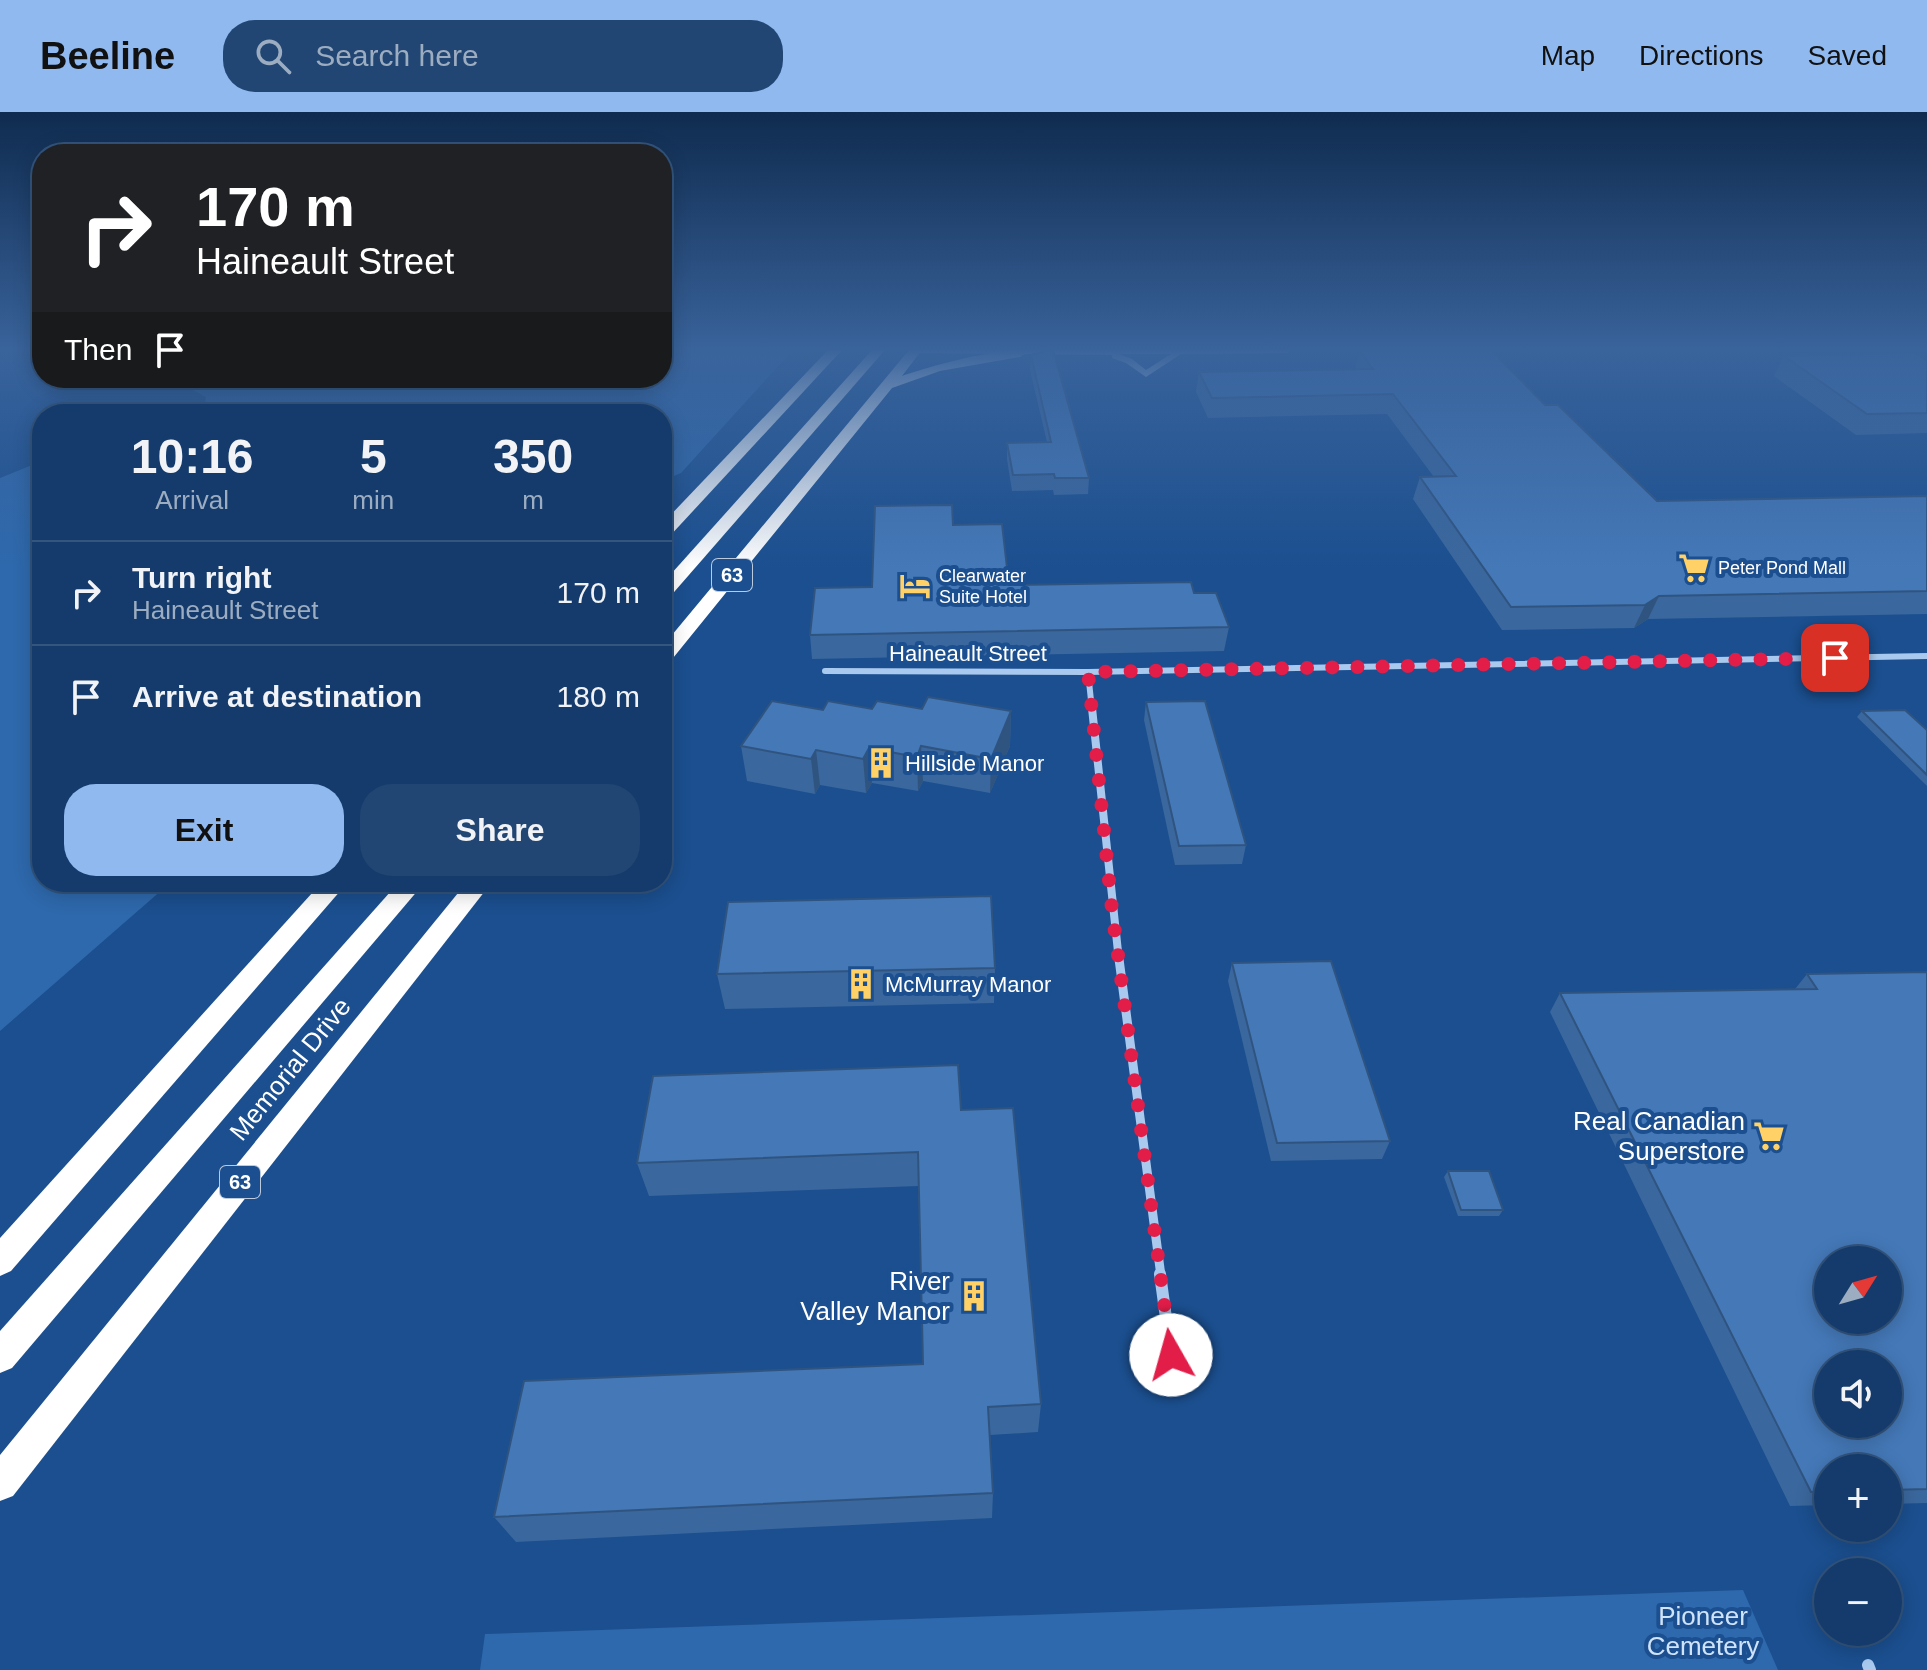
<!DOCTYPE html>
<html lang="en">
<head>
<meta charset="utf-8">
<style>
	body { margin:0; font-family:Helvetica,sans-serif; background:#214673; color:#f1f3f6; height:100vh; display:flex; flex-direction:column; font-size:30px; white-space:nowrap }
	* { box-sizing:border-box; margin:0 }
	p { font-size:26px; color:#9dadc1 }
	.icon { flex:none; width:44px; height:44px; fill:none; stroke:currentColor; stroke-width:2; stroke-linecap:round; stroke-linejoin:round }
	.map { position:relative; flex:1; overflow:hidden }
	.drawer { position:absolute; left:32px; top:292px; width:640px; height:488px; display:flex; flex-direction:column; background:#143b6b; border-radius:32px; box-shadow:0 4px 20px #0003,0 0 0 2px #33557e }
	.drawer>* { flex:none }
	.guide { position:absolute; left:32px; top:32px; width:640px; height:244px; border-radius:32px; box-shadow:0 4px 20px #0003,0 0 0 2px #33557e; background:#202124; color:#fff; overflow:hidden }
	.needle { width:52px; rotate:53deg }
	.fabs { position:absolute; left:1814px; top:1134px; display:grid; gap:16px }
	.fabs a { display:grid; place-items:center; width:88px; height:88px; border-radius:50%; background:#143b6b; box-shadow:0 4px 20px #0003,0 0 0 2px #33557e; font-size:40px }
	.pin { position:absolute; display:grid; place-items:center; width:68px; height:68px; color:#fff; margin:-34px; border-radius:16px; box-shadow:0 4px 12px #0006 }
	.me { position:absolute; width:88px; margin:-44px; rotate:353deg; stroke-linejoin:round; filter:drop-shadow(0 0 6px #0008) }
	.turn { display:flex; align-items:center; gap:28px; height:168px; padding:0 32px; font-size:36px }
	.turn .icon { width:104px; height:104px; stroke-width:2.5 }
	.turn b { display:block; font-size:56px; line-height:68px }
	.then { display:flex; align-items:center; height:76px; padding:0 32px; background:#0003; gap:16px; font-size:30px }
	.eta { display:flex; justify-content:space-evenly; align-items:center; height:136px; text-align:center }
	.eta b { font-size:48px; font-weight:700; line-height:56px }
	.action { display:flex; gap:16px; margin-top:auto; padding:16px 32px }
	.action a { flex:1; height:92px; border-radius:32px; background:#90b9f0; color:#111; font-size:32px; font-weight:700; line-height:92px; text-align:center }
	.action a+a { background:#214673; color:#f1f3f6 }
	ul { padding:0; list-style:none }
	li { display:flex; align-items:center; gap:24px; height:104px; padding:0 32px; border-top:2px solid #33557e }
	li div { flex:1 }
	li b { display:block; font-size:30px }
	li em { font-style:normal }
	header { display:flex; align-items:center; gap:48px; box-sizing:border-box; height:112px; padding:0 40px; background:#90b9f0; color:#111 }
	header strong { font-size:38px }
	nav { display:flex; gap:44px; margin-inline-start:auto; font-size:28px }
	.search { width:560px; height:72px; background:#214673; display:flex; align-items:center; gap:20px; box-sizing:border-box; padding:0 28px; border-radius:32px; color:#9dadc1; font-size:30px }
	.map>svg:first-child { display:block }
	.green { fill:#2e69ad }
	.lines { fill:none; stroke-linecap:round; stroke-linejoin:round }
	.street-far3 { stroke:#a9c9ee; stroke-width:6 }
	.street-far2 { stroke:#a9c9ee; stroke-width:8 }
	.street-far1 { stroke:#a9c9ee; stroke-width:9 }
	.street { stroke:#a9c9ee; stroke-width:12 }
	.secondary { fill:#d6e6fa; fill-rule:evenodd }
	.highway { fill:#fff; fill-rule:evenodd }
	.wall { fill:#3a679d }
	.shaded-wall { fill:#305480 }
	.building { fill:#4478b7; stroke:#305480; stroke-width:2; fill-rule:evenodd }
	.route { stroke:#e11d48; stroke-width:14; stroke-dasharray:0 25.2 }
	.labels { text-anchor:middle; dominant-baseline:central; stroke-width:8; stroke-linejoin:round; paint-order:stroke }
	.far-poi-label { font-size:18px; fill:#fff; stroke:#1b4f8f; text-anchor:start }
	.shield { fill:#1b4f8f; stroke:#bbcadd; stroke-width:2 }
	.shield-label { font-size:20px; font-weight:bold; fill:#fff }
	.street-label { font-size:22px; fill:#fff; stroke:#1b4f8f }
	.poi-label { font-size:22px; fill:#fff; stroke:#1b4f8f; text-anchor:start }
	.near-street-label { font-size:26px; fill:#fff; stroke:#1b4f8f }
	.near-poi-label { font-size:26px; fill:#fff; stroke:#1b4f8f; text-anchor:end }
	.near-park-label { font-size:26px; fill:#cfe3fa; stroke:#1b4f8f }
</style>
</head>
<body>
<header>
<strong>Beeline</strong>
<div class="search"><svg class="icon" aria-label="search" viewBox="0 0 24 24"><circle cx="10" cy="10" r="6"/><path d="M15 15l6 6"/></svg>Search here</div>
<nav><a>Map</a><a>Directions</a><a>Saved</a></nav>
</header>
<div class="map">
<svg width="1927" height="1558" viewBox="0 0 1927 1558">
	<rect width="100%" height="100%" fill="#1b4f8f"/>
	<g class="green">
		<path d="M662,238H793L681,361L662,369V302H173L205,291L206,285L171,266H217L241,271L267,266H662Z"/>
		<path d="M42,349V770H171L0,919V366Z"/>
		<path d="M1743,1478L1778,1558H480L485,1522Z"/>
	</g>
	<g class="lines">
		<g class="street-far3">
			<path d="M825,559L1088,560L1927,544"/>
			<path d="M1088,560L1092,598"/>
		</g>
		<path class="street-far2" d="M1092,596L1119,849"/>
		<path class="street-far1" d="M1119,847L1161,1164"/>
		<g class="street">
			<path d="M1160,1162L1171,1243"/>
			<path d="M1868,1553L1870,1558"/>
		</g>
		<path class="secondary" d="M907,238H1291L1287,241L1181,242L1146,265L1126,251L1112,246V243L911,241ZM1119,242H1171L1146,258L1132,247Z"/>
		<g class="highway">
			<path d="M828,238H842L668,426L662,427V412Z"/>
			<path d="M872,238H885L668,487L662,488V472Z"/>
			<path d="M909,238H922L902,264C924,256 1008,232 1026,241L1020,245L940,259L892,276L669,551L662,553V535Z"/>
			<path d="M322,770H348L11,1159L0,1164V1126Z"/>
			<path d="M399,770H425L12,1256L0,1261V1219Z"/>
			<path d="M467,770H492L13,1384L0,1389V1343Z"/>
		</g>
	</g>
	<g class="wall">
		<path d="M1360,239L1545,293L1657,389L1927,384V502L1648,507L1634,516L1502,518L1413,387L1420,365H1434L1387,302L1208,306L1196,280L1199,260L1355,257Z"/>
		<path d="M1031,243L1089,366L1088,382L1054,383L1053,378L1012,379L1007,347V331L1047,330L1030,258Z"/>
		<path d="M1784,244L1927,249V321L1856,323L1774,264Z"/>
		<path d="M953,413L1009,473L1194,481L1229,515L1224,539L812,547L810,523Z"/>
		<path d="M1146,590L1246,733L1242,752L1175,753L1144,608Z"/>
		<path d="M872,597L1011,599L1010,634L990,681L923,669L918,679L872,671L866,681L820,673L815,682L747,669L741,634L823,598Z"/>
		<path d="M1862,599L1927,618V674L1857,605Z"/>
		<path d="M1232,851L1390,1029L1382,1047L1271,1049L1228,869Z"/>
		<path d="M995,856L994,891L725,897L717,862Z"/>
		<path d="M1927,860V1391L1888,1392V1356H1828V1393L1790,1394L1550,900L1560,881L1795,877L1807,862Z"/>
		<path d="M961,998L1041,1292L1038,1320L990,1323L993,1381L992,1406L516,1430L494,1405L923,1252L919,1074L649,1084L637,1051Z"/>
		<path d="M1448,1059L1503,1098L1499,1104H1458L1444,1065Z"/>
	</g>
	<g class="shaded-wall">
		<path d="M1659,484L1648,507L1634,516L1645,493Z"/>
		<path d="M1011,599L1010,634L990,681L991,647Z"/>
		<path d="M921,634L923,669L918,679L917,645Z"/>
		<path d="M869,636L872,671L866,681L863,647Z"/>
		<path d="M816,638L820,673L815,682L811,647Z"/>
	</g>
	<g class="building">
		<path d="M1050,238H1053L1089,366H1055L1054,362L1013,363L1007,331L1051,330L1031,243Z"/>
		<path d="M1413,238H1491L1545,293H1558L1657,389L1927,384V479L1659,484L1645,493L1511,495L1420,365L1456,364L1393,282L1212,286L1199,260L1373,257L1360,239Z"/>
		<path d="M1915,241L1927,249V301L1867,302L1784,244Z"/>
		<path d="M952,393L953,413L1002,412L1009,473L1191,470L1194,481H1216L1229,515L810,523L815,476L872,475L875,394Z"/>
		<path d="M928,585L1011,599L991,647L921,634L917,645L869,636L863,647L816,638L811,647L741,634L772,589L823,598L828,589L872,597L877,589L922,597Z"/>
		<path d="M1205,589L1246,733L1179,734L1146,590Z"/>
		<path d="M1905,598L1927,618V663L1862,599Z"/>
		<path d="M991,784L995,856L717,862L728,790Z"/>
		<path d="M1331,849L1390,1029L1277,1031L1232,851Z"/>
		<path d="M1927,860V1377L1888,1378V1356H1828V1380H1811L1560,881L1817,877L1807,862ZM1828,1148H1888V1208H1828ZM1828,1252H1888V1312H1828Z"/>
		<path d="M958,953L961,998L1013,996L1041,1292L988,1295L993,1381L494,1405L524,1269L923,1252L918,1040L637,1051L653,964Z"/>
		<path d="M1448,1059H1489L1503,1098H1461Z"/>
	</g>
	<linearGradient id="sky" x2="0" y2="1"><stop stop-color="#0f2b4f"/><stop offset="0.52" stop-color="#39639b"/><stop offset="1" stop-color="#39639b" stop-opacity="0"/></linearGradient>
	<rect width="1927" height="456" fill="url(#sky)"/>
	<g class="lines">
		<path class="route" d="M1171,1243L1112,798L1088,560L1835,546"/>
	</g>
	<defs>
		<symbol id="supermarket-bare" viewBox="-9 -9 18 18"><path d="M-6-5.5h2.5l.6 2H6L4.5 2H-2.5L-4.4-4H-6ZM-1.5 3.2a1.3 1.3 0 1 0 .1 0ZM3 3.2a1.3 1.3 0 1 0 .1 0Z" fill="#ffd166" stroke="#1b4f8f" stroke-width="2.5" paint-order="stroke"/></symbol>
		<symbol id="hotel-bare" viewBox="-9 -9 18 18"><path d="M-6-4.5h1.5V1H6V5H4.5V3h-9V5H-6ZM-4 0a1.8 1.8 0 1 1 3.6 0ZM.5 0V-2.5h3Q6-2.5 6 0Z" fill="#ffd166" stroke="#1b4f8f" stroke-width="2.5" paint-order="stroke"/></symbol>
		<symbol id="building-bare" viewBox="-9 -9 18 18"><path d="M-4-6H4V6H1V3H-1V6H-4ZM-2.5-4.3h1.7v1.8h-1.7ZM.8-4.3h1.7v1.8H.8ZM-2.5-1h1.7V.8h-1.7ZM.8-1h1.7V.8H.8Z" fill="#ffd166" stroke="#1b4f8f" stroke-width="2.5" paint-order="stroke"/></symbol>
	</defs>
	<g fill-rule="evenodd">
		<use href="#supermarket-bare" x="1672" y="434" width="44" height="44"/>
		<use href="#hotel-bare" x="893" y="452" width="44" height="44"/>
		<use href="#building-bare" x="859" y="629" width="44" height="44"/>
		<use href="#building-bare" x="839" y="850" width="44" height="44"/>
		<use href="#supermarket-bare" x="1747" y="1002" width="44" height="44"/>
		<use href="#building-bare" x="952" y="1162" width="44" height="44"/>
	</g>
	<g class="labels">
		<g class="far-poi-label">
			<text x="1718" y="456">Peter Pond Mall</text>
			<text x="939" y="464">Clearwater<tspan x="939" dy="21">Suite Hotel</tspan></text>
		</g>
		<g class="shield">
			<rect x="712" y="447" width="40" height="32" rx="6"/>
			<rect x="220" y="1054" width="40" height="32" rx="6"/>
		</g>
		<g class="shield-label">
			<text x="732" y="463">63</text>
			<text x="240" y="1070">63</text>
		</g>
		<g class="street-label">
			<text x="968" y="541">Haineault Street</text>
		</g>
		<g class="poi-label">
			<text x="905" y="651">Hillside Manor</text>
			<text x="885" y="872">McMurray Manor</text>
		</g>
		<g class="near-street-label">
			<text transform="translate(290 957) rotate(-51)">Memorial Drive</text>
		</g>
		<g class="near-poi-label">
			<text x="1745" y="1009">Real Canadian<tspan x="1745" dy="30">Superstore</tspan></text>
			<text x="950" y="1169">River<tspan x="950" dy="30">Valley Manor</tspan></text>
		</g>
		<g class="near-park-label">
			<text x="1703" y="1504">Pioneer<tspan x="1703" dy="30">Cemetery</tspan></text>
		</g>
	</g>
</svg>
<div class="fabs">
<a><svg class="needle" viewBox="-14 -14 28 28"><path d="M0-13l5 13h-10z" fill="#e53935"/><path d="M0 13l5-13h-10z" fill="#9dadc1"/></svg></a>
<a><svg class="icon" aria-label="sound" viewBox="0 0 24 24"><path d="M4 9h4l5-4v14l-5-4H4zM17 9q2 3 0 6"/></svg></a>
<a>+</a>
<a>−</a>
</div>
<div class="pin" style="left:1835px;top:546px;background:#d93025"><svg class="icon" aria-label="arrive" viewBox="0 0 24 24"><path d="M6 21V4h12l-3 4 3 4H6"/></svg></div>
<svg class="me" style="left:1171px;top:1243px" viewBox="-20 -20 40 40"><circle r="19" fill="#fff"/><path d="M0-13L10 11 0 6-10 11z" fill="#e11d48"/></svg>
<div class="guide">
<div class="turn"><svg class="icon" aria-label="right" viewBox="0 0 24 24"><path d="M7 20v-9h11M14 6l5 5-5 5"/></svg><div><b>170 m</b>Haineault Street</div></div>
<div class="then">Then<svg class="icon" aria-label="arrive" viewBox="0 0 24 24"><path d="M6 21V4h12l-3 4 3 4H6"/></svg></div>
</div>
<section class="drawer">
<div class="eta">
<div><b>10:16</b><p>Arrival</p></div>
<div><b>5</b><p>min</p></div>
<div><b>350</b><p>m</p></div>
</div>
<ul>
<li><svg class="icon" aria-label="right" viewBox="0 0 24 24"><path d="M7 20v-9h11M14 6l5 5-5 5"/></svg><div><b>Turn right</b><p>Haineault Street</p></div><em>170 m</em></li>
<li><svg class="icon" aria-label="arrive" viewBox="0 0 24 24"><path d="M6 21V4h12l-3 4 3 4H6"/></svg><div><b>Arrive at destination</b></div><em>180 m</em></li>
</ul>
<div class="action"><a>Exit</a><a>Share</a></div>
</section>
</div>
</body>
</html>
